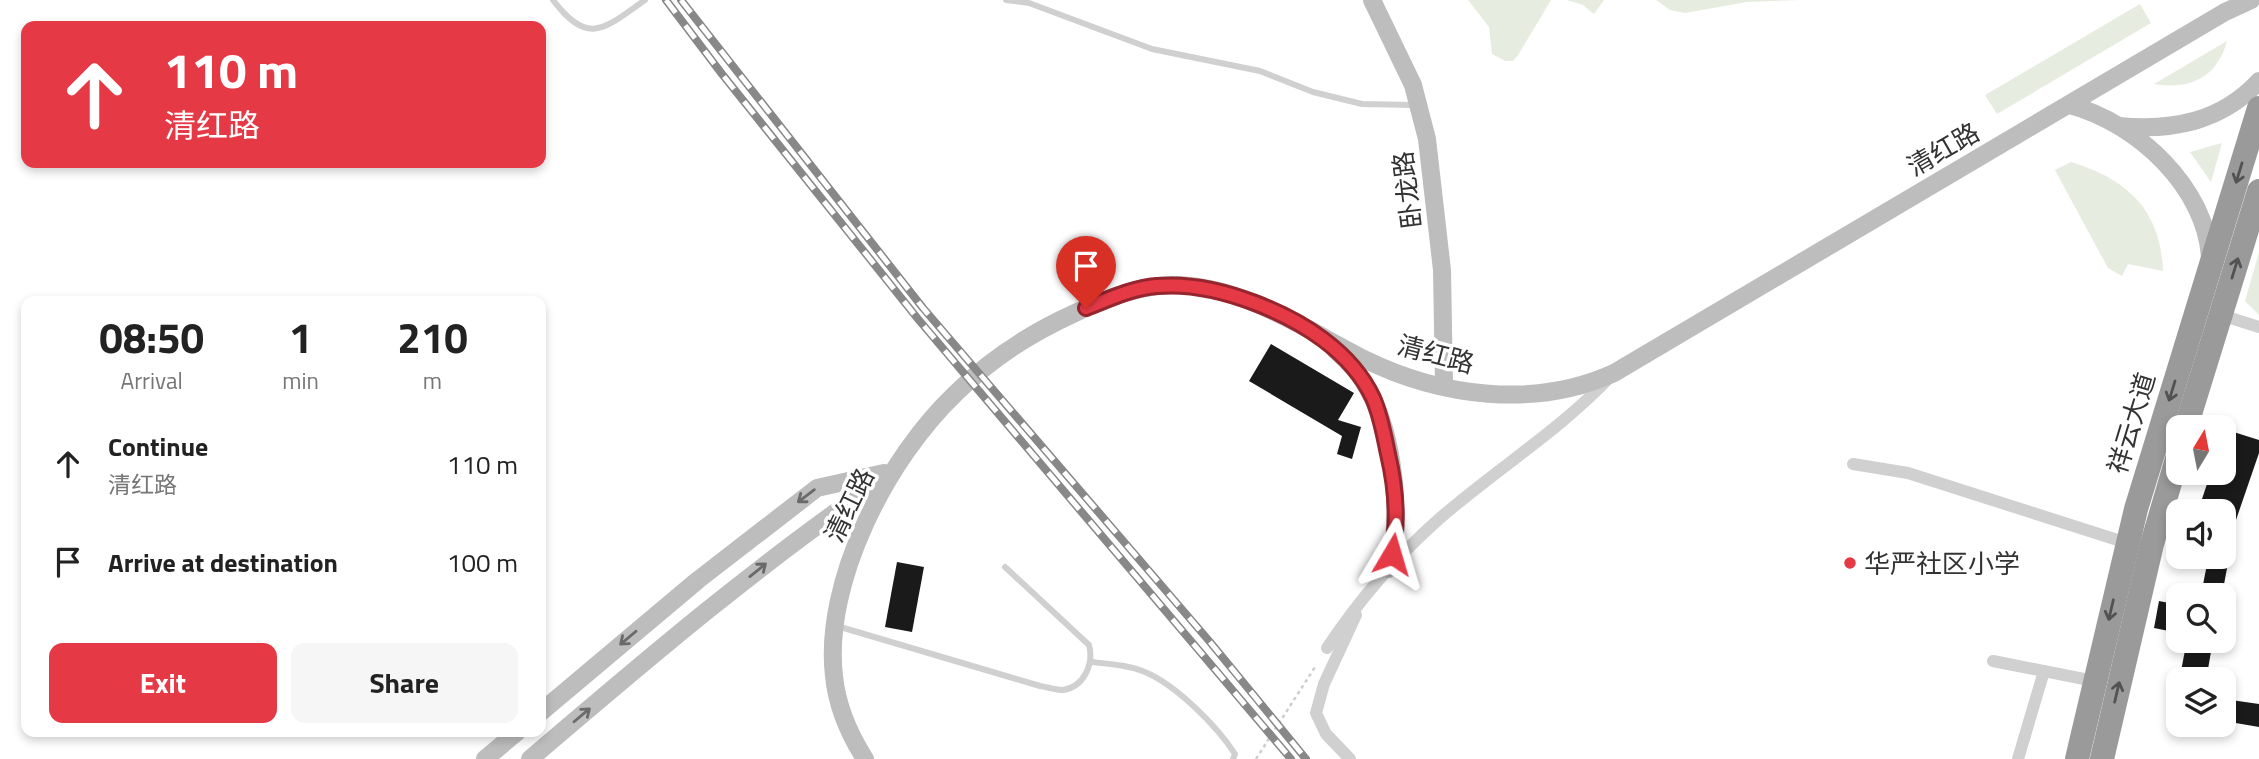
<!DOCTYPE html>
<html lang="en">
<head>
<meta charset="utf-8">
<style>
	body { margin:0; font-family:"Titillium Web","Noto Sans SC",sans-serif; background:#f6f6f6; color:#222; height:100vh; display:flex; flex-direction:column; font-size:26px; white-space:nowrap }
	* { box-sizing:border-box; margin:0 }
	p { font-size:23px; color:#767676 }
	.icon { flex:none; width:38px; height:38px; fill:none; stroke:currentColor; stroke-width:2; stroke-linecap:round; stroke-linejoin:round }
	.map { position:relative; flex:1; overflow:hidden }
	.panel { position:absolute; left:21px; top:296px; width:525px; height:441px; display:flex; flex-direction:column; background:#fff; border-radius:14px; box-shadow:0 4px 10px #0003 }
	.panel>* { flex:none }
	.hud { position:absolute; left:21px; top:21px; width:525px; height:147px; border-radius:14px; box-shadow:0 4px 10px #0003; background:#e63946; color:#fff; overflow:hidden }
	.needle { width:46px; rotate:10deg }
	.tools { position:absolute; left:2166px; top:415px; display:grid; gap:14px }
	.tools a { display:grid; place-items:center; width:70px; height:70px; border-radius:14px; background:#fff; box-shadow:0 4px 10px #0003; font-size:35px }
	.pin { position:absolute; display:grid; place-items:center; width:60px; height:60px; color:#fff; margin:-72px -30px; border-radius:50% 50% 50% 0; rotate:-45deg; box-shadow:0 0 7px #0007 }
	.pin .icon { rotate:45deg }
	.me { position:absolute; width:77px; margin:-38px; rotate:7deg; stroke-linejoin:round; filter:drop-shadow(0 0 5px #0008) }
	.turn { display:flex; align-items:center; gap:24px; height:147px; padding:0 28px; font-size:32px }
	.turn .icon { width:91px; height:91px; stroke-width:2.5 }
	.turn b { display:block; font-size:49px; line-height:60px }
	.eta { display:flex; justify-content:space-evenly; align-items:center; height:119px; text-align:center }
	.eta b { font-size:42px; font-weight:700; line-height:49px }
	.action { display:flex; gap:14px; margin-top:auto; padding:14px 28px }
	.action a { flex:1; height:80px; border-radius:14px; background:#e63946; color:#fff; font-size:28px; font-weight:700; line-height:80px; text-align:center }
	.action a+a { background:#f6f6f6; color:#222 }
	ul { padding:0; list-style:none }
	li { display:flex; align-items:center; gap:21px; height:98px; padding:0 28px }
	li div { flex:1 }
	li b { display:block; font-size:26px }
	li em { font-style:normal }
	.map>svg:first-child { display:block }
	.green { fill:#e6ecdf }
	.building { fill:#1a1a1a }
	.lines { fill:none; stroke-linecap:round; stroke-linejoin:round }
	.path { stroke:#cdcdcd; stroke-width:2.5; stroke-dasharray:3.5 3.5; stroke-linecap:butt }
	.lane { stroke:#d0d0d0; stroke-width:6 }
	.street { stroke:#d0d0d0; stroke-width:12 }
	.secondary { stroke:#bdbdbd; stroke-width:18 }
	.highway { stroke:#9a9a9a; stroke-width:24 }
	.rail-casing { stroke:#888; stroke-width:8 }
	.rail { stroke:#fff; stroke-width:5; stroke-dasharray:16; stroke-linecap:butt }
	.oneway { stroke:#525252 }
	.oneway2 { stroke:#6a6a6a }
	.route-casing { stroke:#96252e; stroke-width:18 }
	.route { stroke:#e63946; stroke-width:12 }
	.poi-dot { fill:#e63946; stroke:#fff; stroke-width:2.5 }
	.labels { text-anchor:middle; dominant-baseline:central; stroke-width:7; stroke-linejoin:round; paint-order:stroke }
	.street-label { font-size:26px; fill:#333; stroke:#fff }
	.poi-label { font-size:26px; fill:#333; stroke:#fff; text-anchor:start }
</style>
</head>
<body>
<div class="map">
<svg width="2259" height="759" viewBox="0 0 2259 759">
	<rect width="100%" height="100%" fill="#fff"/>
	<g class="green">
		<path d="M1468,0H1551L1518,55L1513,61H1505L1492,54L1489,27Z"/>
		<path d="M1567,0H1604L1594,14L1583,5Z"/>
		<path d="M1656,0H1799L1747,2L1685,13L1670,10Z"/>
		<path d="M2140,4L2151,23L1997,114L1985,95Z"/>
		<path d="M2227,41C2217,77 2191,90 2154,84Z"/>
		<path d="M2222,143L2211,182L2190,152Z"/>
		<path d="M2071,162C2127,179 2161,210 2163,271L2128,264L2122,276L2108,268L2055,170Z"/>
		<path d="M2259,252V315L2245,301Z"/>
	</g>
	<g class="building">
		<path d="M1271,344L1354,393L1338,420L1361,427L1352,459L1337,454L1342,436L1249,381Z"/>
		<path d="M2224,429L2259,440V453L2226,549L2224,548V511H2198L2211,472H2224Z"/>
		<path d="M2208,559L2228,563L2222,595H2201Z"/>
		<path d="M897,562L924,567L912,632L885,627Z"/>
		<path d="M2159,601L2179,605V633L2154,628Z"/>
		<path d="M2187,640H2213L2207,675L2181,671Z"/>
		<path d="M2224,699L2259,704V727L2224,721Z"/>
	</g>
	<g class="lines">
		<path class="path" d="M1256,759L1315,667"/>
		<g class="lane">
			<path d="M553,0C589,48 606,27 645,0"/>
			<path d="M1006,0L1029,3L1152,49L1260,71L1313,92L1362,104L1414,105"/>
			<path d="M837,626L1040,686C1047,687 1056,690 1063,690C1084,687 1094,664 1089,645L1005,567"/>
			<path d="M1091,662C1109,664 1128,665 1145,672C1176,685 1217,726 1235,754L1233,759"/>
		</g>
		<g class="street">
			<path d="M2221,315L2259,327"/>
			<path d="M1853,464L1908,473L2127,543"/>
			<path d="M1327,648C1359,600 1396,557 1439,519C1495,470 1559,431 1611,376"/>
			<path d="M1993,661L2094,681"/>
			<path d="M1350,759L1326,734L1316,713L1324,684L1356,615"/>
			<path d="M2018,759L2044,671"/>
		</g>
		<g class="secondary">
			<path d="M1372,0L1413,85L1427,139L1442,270L1444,386"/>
			<path d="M2070,105C2137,123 2207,188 2210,259"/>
			<path d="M2119,126C2172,131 2221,122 2259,81"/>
			<path d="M1335,350C1348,361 1361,375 1369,391C1394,437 1403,519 1388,569"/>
			<path d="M541,712L698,580L817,488L884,473"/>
			<path d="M485,759L517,732"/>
			<path d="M530,759C646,660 763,560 889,475"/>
			<path d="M865,759C849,734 837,706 834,676C823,581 888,458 955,394C990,359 1031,333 1075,313C1107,298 1142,284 1178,285C1247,288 1305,329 1364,359C1441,397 1535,409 1614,373L2225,12L2251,0"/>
		</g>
		<g class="highway">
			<path d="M2186,427L2259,191"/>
			<path d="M2077,759L2136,509L2259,108"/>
			<path d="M2102,759L2152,544L2179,452"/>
		</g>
		<defs>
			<g id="rail">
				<path d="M666,0L722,74L918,319L1291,759"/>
				<path d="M681,0L923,308L1210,642L1306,759"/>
			</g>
		</defs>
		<use href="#rail" class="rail-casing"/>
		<use href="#rail" class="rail"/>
	</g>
	<defs><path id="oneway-shaft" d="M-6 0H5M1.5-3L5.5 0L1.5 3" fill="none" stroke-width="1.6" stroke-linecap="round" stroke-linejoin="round" transform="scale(1.75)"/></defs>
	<g class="oneway">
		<use href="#oneway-shaft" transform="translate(2239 173) rotate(107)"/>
		<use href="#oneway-shaft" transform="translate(2235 268) rotate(-73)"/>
		<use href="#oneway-shaft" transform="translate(2172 391) rotate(107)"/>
		<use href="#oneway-shaft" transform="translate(2111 610) rotate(103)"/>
		<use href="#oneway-shaft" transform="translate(2117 692) rotate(-77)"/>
	</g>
	<g class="oneway2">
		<use href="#oneway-shaft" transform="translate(806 496) rotate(143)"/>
		<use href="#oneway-shaft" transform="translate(758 570) rotate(-39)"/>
		<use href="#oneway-shaft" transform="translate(628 638) rotate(140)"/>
		<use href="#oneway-shaft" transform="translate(582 715) rotate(-40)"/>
	</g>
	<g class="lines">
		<defs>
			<path id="route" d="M1086,308C1109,299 1132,288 1157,286C1191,283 1224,291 1255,303C1302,321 1351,351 1373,398C1381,416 1384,435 1388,454C1396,488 1399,520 1392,554"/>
		</defs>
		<use href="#route" class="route-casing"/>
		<use href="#route" class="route"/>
	</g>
	<circle class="poi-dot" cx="1850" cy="563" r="7"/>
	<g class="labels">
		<g class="street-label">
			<text transform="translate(1943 149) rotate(-30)">清红路</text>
			<text transform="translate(1407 190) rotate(-97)">卧龙路</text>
			<text transform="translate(1436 354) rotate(15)">清红路</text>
			<text transform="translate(2131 423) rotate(-73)">祥云大道</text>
			<text transform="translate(849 505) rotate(-64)">清红路</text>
		</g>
		<g class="poi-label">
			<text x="1864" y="563">华严社区小学</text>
		</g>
	</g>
</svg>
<div class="tools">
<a><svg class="needle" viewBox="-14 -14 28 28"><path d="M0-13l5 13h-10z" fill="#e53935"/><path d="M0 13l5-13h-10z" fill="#767676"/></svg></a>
<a><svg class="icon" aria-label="sound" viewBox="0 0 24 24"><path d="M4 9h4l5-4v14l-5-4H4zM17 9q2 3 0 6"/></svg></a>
<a><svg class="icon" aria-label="search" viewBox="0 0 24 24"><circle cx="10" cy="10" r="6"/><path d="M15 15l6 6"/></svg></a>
<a><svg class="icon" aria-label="layers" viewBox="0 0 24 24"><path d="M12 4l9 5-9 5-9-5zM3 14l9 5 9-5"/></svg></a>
</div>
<div class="pin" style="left:1086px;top:308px;background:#d93025"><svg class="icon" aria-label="arrive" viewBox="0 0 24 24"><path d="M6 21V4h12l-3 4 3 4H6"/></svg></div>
<svg class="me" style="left:1392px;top:554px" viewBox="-20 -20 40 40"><path d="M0-17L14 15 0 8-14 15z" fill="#e63946" stroke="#fff" stroke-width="4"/></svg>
<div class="hud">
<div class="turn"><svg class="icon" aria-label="ahead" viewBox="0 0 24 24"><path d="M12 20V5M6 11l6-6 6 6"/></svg><div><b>110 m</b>清红路</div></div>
</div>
<section class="panel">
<div class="eta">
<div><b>08:50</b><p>Arrival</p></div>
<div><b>1</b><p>min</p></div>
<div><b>210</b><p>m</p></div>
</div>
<ul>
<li><svg class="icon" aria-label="ahead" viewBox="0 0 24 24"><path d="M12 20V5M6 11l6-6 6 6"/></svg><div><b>Continue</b><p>清红路</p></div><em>110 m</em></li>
<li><svg class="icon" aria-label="arrive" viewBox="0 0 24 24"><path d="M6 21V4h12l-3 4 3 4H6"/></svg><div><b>Arrive at destination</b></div><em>100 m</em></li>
</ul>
<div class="action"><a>Exit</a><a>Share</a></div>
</section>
</div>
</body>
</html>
